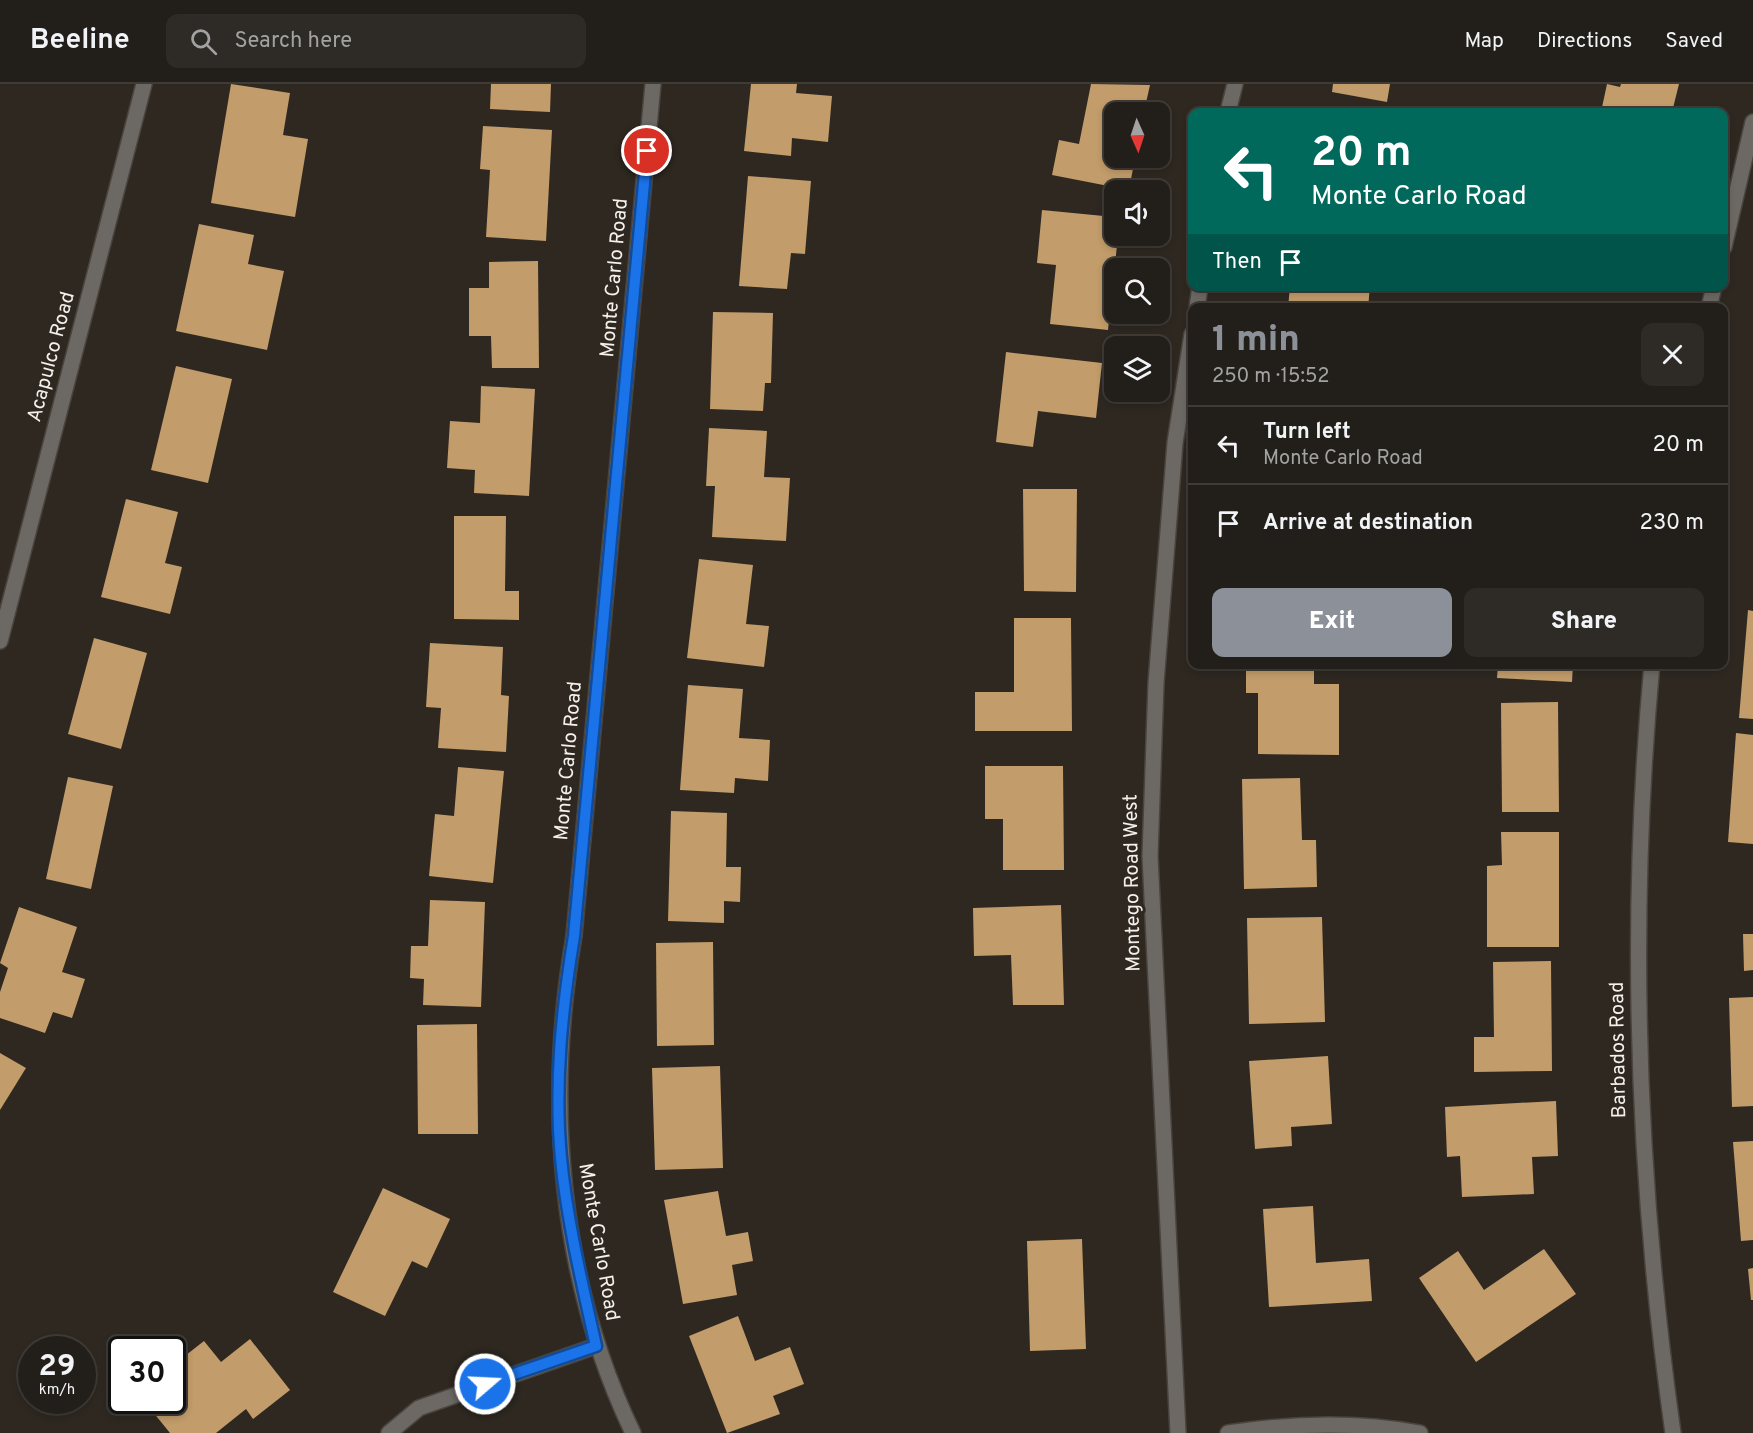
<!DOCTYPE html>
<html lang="en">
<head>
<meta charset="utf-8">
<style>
	body { margin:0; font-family:Overpass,sans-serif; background:#2e2b26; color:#f1f3f6; height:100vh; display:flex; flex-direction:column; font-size:22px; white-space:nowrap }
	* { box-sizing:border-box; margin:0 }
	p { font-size:20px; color:#a2a2a2 }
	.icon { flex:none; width:33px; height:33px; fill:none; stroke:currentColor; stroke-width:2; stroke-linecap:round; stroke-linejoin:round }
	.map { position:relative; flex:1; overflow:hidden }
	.side { position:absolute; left:1188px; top:219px; width:540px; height:366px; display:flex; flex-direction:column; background:#221e19; border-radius:12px; box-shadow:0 3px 9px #0003,0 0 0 2px #3f3c38 }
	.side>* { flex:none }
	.banner { position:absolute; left:1188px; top:24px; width:540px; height:183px; border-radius:12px; box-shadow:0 3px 9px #0003,0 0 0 2px #3f3c38; background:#00695c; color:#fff; overflow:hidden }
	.needle { width:39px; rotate:177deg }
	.fabs { position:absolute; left:1104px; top:18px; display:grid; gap:12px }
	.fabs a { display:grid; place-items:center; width:66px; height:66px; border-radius:12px; background:#221e19; box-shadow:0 3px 9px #0003,0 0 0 2px #3f3c38; font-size:30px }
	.speed { position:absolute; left:18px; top:1252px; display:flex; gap:12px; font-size:30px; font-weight:700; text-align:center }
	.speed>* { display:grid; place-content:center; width:78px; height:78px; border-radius:50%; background:#221e19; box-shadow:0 3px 9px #0003,0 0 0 2px #3f3c38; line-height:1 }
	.speed small { font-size:15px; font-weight:400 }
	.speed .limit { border:3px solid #111; border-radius:9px; background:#fff; color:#111 }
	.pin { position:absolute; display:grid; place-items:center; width:51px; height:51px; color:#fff; margin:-26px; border:3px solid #fff; border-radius:50%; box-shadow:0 2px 6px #0007 }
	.me { position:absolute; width:66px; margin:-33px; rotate:71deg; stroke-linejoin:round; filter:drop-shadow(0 0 4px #0008) }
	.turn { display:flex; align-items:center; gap:21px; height:126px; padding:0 24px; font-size:27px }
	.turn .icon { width:78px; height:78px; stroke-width:2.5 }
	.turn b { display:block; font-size:42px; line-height:51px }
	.then { display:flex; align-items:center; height:57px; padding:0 24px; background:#0003; gap:12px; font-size:22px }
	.round { display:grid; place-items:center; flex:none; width:63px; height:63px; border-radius:12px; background:#2e2b26 }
	.headline { display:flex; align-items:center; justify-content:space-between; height:102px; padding:0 24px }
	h1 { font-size:36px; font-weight:800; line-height:45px; color:#8c9099 }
	.button { display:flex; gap:12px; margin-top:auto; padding:12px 24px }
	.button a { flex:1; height:69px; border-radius:12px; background:#8c9099; color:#fff; font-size:24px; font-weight:800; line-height:69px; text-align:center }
	.button a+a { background:#2e2b26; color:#f1f3f6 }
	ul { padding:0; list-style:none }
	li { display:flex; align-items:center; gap:18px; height:78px; padding:0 24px; border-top:2px solid #3f3c38 }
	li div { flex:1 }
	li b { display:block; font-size:22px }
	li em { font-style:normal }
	header { display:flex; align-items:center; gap:36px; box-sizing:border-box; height:84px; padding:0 30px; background:#221e19; border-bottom:2px solid #3f3c38 }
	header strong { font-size:28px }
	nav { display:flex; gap:33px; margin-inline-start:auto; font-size:21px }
	.search { width:420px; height:54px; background:#2e2b26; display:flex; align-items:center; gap:15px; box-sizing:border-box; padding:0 21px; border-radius:12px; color:#a2a2a2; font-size:22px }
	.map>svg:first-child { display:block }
	.building { fill:#c29c6a }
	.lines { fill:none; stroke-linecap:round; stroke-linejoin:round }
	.minor-casing { stroke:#4a443d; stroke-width:18 }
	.minor { stroke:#6c6965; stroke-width:15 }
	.route-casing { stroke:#114b97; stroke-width:15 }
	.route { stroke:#1a73e8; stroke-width:10 }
	.labels { text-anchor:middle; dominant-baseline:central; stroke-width:6; stroke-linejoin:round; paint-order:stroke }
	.street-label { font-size:20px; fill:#f4f0eb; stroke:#2e2821 }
</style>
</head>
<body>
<header>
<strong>Beeline</strong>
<div class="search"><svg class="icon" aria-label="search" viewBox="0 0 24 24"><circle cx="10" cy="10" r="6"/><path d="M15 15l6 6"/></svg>Search here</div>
<nav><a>Map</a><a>Directions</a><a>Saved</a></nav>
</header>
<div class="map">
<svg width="1753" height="1349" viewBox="0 0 1753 1349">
	<rect width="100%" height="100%" fill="#2e2821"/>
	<g class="building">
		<path d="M231,0L290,9L283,51L308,55L295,133L211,119Z"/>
		<path d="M491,0H551L550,28L490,25Z"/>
		<path d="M751,0H797L796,9L832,12L828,58L792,54L791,72L744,67Z"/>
		<path d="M1091,0L1150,1L1144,28H1114V74H1135L1129,106L1052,91L1059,56L1079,60Z"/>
		<path d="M1333,0H1390L1387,18L1332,8Z"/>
		<path d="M1607,0L1620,3L1621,0H1679L1672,28H1601Z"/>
		<path d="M483,42L552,46L546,157L486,153L490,86L480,85Z"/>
		<path d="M748,92L811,97L805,170L791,169L787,205L739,202Z"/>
		<path d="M1042,126L1114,133V152H1118L1108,246L1050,240L1056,181L1037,179Z"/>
		<path d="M199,140L254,151L248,180L284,187L267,266L176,247Z"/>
		<path d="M538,177L539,284H492L491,252H469V204H489V178Z"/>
		<path d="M1290,202H1370L1368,224H1288Z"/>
		<path d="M713,228L773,229L771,299H765L763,327L710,325Z"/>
		<path d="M1006,268L1102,279L1096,334L1038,327L1033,363L996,358Z"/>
		<path d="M176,282L232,295L208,399L151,386Z"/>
		<path d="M481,302L535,305L529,412L474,409L475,386L447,384L450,337L480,339Z"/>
		<path d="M709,344L767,347L764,393L790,394L786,457L712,453L715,402H706Z"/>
		<path d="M1023,405H1077L1076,508L1024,507Z"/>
		<path d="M126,415L178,428L165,479L182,483L170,530L101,513Z"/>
		<path d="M454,432H506L505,507H519V536L454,535Z"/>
		<path d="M699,475L753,481L746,540L769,542L764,583L687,574Z"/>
		<path d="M1748,526L1753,527V635L1739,634Z"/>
		<path d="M1014,534H1071L1072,647H975V608H1014Z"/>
		<path d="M94,554L147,569L121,665L68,650Z"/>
		<path d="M430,559L503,563L501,611L509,612L506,668L438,664L441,624L426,623Z"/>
		<path d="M1246,580H1314V600H1339V671L1258,670V609H1246Z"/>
		<path d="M1498,580H1573L1572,598L1497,594Z"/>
		<path d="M688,601L743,605L739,654L770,656L768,697L735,694L734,709L680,706Z"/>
		<path d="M1558,618L1559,728H1502L1501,619Z"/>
		<path d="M1736,649L1753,651V760L1728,758Z"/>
		<path d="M985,682H1063L1064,786H1003V735H985Z"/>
		<path d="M458,683L504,687L493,799L429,792L435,730L454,732Z"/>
		<path d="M68,693L113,702L91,805L46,795Z"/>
		<path d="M1300,694L1302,756H1316L1317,803L1244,805L1242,695Z"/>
		<path d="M671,727L727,729L726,783H741L740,818L724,817V839L668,837Z"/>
		<path d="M1501,748H1559V863H1487V782L1502,781Z"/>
		<path d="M430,816L485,818L481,923L423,921L424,895L410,894L411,862H428Z"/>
		<path d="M1061,821L1064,921H1013L1011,871L974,872L973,824Z"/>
		<path d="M19,823L77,843L62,888L85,895L72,934L53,928L45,949L0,934V908L8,884L0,879Z"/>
		<path d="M1322,833L1325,938L1249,940L1247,834Z"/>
		<path d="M1743,850H1753V886L1744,887Z"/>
		<path d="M713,858L714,961L657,962L656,859Z"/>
		<path d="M1551,877L1552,987L1474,988V953H1494L1493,878Z"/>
		<path d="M1753,913V1022L1732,1023L1729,914Z"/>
		<path d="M477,940L478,1050H418L417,941Z"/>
		<path d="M0,969L26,984L0,1026Z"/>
		<path d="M1328,972L1332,1040L1291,1043L1292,1062L1255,1065L1249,977Z"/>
		<path d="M720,982L723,1084L655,1086L652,984Z"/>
		<path d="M1556,1017L1558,1072L1532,1073L1534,1110L1462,1113L1460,1072L1447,1073L1445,1023Z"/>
		<path d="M1753,1057V1156L1741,1157L1733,1058Z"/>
		<path d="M383,1104L450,1135L427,1184L412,1177L385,1232L333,1208Z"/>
		<path d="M718,1107L726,1152L748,1148L753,1177L732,1181L737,1211L683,1220L664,1116Z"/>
		<path d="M1313,1122L1316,1179L1369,1175L1372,1217L1269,1223L1263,1125Z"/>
		<path d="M1082,1155L1086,1265L1030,1267L1027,1157Z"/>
		<path d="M1544,1165L1576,1210L1476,1278L1419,1194L1458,1167L1484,1206Z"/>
		<path d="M1753,1184V1216H1751L1748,1185Z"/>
		<path d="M738,1232L755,1277L790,1263L804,1300L773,1312L780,1330L727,1349L689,1252Z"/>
		<path d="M250,1255L290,1306L253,1335L246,1325L216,1349H170L144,1317H172V1282L204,1257L221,1278Z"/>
	</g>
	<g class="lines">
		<defs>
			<g id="minor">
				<path d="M1228,28L1235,0"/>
				<path d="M1724,163L1753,38"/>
				<path d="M1197,224L1200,202"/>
				<path d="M1709,224L1714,202"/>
				<path d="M0,557L144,0"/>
				<path d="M1652,580C1628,837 1637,1095 1673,1349"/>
				<path d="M389,1349L419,1324L596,1262"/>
				<path d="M633,1349C559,1195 545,1018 574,852L653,0"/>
				<path d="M1178,1349L1150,772L1156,599L1175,359L1192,250"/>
				<path d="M1228,1349C1293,1339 1356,1337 1420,1349"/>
			</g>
		</defs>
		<use href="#minor" class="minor-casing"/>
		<use href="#minor" class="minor"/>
	</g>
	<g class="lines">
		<defs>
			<path id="route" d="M485,1300L596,1262C582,1199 567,1137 561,1074C554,1000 562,925 574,852L647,67"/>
		</defs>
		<use href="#route" class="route-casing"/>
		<use href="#route" class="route"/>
	</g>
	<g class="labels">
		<g class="street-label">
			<text transform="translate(615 194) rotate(-85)">Monte Carlo Road</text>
			<text transform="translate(52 273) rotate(-75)">Acapulco Road</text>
			<text transform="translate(569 677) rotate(-85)">Monte Carlo Road</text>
			<text transform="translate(1133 799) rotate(-91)">Montego Road West</text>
			<text transform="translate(1619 966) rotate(-91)">Barbados Road</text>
			<text transform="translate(598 1158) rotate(80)">Monte Carlo Road</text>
		</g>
	</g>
</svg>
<div class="fabs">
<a><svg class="needle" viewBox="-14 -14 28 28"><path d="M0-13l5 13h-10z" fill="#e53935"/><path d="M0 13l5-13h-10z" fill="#a2a2a2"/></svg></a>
<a><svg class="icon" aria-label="sound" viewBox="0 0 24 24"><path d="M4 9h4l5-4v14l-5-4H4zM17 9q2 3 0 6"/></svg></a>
<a><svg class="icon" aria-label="search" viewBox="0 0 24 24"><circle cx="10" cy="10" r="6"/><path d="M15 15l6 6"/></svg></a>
<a><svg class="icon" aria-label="layers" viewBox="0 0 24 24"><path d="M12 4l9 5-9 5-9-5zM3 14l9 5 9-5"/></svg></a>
</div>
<div class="speed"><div>29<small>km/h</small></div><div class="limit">30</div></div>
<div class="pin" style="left:647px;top:67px;background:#d93025"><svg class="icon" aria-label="arrive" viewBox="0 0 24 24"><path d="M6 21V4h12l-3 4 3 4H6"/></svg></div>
<svg class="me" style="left:485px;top:1300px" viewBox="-20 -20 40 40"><circle r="17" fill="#1a73e8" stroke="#fff" stroke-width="3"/><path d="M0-11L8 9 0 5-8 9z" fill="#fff"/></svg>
<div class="banner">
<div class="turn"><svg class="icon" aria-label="left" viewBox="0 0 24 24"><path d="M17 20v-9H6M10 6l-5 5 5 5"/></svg><div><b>20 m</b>Monte Carlo Road</div></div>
<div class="then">Then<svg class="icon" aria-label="arrive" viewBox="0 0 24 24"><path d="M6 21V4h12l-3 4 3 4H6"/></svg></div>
</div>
<section class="side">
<div class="headline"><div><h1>1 min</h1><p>250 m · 15:52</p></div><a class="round"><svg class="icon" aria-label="close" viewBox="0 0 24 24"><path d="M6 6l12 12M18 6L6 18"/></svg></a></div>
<ul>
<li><svg class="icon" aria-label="left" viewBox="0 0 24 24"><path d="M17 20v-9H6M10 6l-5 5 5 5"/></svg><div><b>Turn left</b><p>Monte Carlo Road</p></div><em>20 m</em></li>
<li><svg class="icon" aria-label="arrive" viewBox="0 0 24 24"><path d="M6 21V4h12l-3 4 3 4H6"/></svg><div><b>Arrive at destination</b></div><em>230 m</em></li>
</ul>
<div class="button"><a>Exit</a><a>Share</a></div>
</section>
</div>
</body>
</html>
